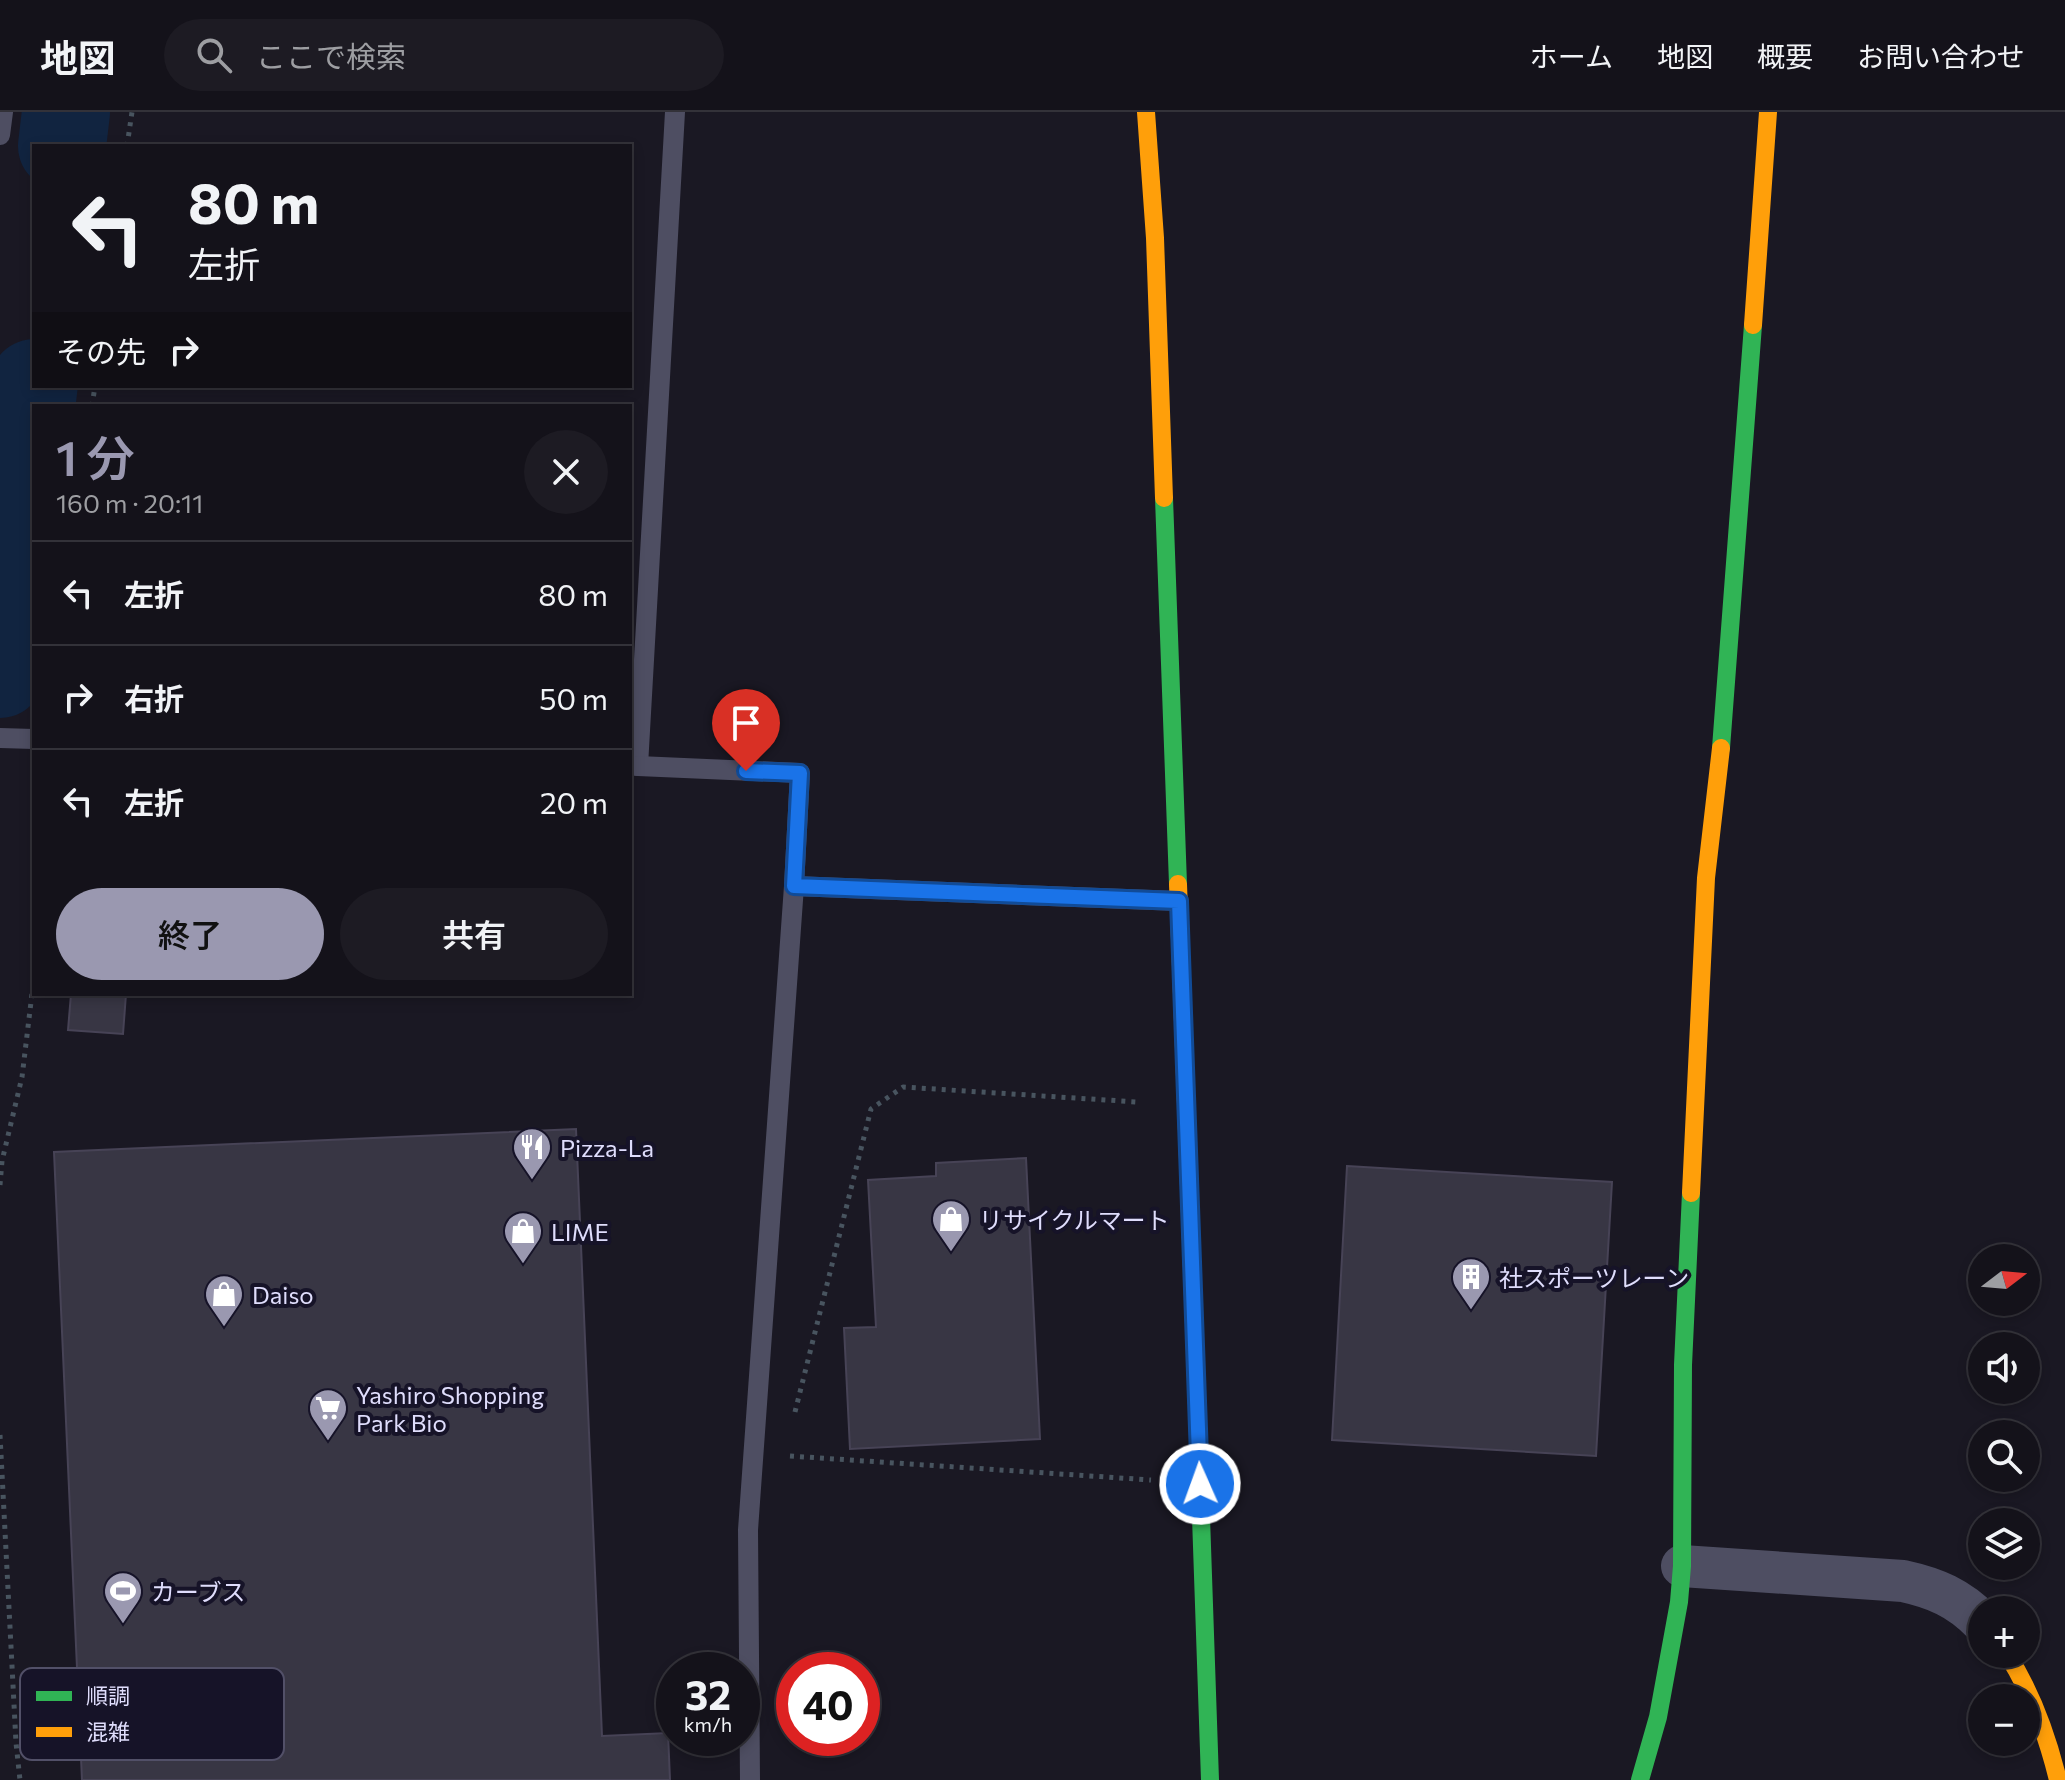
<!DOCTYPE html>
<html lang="ja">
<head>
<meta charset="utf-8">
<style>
	body { margin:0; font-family:Commissioner,"Noto Sans JP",sans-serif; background:#1d1b23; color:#f1f3f6; height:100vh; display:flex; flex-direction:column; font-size:30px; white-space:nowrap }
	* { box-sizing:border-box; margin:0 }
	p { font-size:26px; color:#9d9ea2 }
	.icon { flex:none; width:44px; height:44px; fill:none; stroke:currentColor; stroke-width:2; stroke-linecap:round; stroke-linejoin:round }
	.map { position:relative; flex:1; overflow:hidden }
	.panel { position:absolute; left:32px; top:292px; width:600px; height:592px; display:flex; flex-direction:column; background:#14121a; border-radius:0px; box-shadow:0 4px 12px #0003,0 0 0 2px #333239 }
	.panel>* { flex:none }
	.guide { position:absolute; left:32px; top:32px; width:600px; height:244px; border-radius:0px; box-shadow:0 4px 12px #0003,0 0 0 2px #333239; background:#14121a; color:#f1f3f6; overflow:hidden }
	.needle { width:52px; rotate:74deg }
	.fabs { position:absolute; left:1968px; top:1132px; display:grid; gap:16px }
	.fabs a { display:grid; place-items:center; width:72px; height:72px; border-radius:50%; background:#14121a; box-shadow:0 4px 12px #0003,0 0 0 2px #333239; font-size:40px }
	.speed { position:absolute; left:656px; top:1540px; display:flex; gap:16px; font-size:40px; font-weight:700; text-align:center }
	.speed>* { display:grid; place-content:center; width:104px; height:104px; border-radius:50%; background:#14121a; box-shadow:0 4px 12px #0003,0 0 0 2px #333239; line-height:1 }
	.speed small { font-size:20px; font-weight:400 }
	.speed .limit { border:12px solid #d22; background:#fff; color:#111 }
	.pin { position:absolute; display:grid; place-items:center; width:68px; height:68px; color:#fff; margin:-82px -34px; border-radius:50% 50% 50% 0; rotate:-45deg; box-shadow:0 0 8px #0007 }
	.pin .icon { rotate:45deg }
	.me { position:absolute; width:88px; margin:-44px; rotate:358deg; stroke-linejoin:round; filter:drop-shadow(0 0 6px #0008) }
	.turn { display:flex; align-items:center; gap:28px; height:168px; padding:0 24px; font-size:36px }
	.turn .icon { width:104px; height:104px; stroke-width:2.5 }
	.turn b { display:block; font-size:56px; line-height:68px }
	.then { display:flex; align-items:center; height:76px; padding:0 24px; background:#0003; gap:16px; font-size:30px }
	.round { display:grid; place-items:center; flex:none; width:84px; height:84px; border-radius:42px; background:#1d1b23 }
	.head { display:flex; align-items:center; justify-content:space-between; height:136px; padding:0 24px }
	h1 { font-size:48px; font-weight:600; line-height:60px; color:#9a98b0 }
	.primary-button { display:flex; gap:16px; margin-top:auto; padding:16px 24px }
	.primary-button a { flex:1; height:92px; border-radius:48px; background:#9a98b0; color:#111; font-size:32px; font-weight:600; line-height:92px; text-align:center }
	.primary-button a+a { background:#1d1b23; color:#f1f3f6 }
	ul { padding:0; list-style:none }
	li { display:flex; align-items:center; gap:24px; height:104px; padding:0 24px; border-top:2px solid #333239 }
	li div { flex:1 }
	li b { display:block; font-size:30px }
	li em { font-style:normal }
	header { display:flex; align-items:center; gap:48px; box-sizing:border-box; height:112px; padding:0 40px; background:#14121a; border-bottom:2px solid #333239 }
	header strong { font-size:38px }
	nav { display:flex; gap:44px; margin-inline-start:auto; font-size:28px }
	.search { width:560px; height:72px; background:#1d1b23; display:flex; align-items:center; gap:20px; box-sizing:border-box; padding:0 28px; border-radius:44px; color:#9d9ea2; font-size:30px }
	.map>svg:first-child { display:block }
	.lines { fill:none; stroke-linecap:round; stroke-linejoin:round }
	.river { stroke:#112440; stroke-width:88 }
	.building { fill:#383644; stroke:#474356; stroke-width:2 }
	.path { stroke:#48545f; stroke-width:5; stroke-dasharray:4 6; stroke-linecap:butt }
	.lane { stroke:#4e4e62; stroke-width:20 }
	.street { stroke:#4e4e62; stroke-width:42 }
	.fast { stroke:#30b455; stroke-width:18 }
	.slow { stroke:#ff9f0a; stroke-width:18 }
	.route-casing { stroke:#114b97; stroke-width:20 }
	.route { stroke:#1a73e8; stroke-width:14 }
	.labels { text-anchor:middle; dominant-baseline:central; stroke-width:8; stroke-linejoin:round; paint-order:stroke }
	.poi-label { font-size:24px; fill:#dfddfc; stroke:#161328; text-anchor:start }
	.key { fill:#161328; stroke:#525068; stroke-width:2 }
	.key-label { font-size:22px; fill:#dfddfc }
</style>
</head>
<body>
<header>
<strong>地図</strong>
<div class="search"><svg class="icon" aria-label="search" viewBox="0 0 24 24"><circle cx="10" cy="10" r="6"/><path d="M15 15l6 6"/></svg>ここで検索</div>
<nav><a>ホーム</a><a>地図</a><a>概要</a><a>お問い合わせ</a></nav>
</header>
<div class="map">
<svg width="2065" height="1668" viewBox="0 0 2065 1668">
	<rect width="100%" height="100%" fill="#1a1823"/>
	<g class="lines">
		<g class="river">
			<path d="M62,34L66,0"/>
			<path d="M0,562L34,271"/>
		</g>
	</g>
	<g class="building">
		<path d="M71,882H126L123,922L68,918Z"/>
		<path d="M576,1017L602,1624L668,1621L670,1668H82L54,1040Z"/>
		<path d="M1026,1046L1040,1327L850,1337L844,1216L876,1215L868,1068L936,1064V1051Z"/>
		<path d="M1347,1054L1612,1070L1596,1344L1332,1328Z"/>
	</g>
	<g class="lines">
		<g class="path">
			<path d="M127,34L132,0"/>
			<path d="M92,294L95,274"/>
			<path d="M0,1073L2,1049L22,965L34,865"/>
			<path d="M795,1300L871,997L903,975L1137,990"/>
			<path d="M0,1323L16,1631L20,1668"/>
			<path d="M790,1344L1151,1368"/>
		</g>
		<g class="lane">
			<path d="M0,23L3,0"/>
			<path d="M0,626L34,627"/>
			<path d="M630,653L638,654L675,0"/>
			<path d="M638,654L800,661L794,774L748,1418L750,1668"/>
			<path d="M794,774L1179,789"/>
		</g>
		<path class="street" d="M1682,1454L1903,1469C1935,1476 1959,1486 1982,1510"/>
		<g class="fast">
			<path d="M1164,386L1178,772"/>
			<path d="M1721,636L1753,213"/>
			<path d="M1200,1376L1210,1668"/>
			<path d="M1640,1668L1658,1605L1679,1490L1682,1454L1683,1253L1691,1081"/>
		</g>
		<g class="slow">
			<path d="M1146,0L1155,126L1164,386"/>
			<path d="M1753,213L1768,0"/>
			<path d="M1178,772L1200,1376"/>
			<path d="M1691,1081L1706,766L1721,636"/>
			<path d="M2007,1542C2032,1581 2047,1623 2058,1668"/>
		</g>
	</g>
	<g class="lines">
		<defs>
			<path id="route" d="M746,659L800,661L794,774L1179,789L1200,1372"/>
		</defs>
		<use href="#route" class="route-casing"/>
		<use href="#route" class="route"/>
	</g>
	<defs>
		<symbol id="restaurant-pin" viewBox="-11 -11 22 30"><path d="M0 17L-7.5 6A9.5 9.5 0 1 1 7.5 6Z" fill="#9a98b0" stroke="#161328"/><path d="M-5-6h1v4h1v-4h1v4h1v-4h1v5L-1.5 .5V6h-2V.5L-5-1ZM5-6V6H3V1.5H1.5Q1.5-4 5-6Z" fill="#fff"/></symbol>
		<symbol id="shop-pin" viewBox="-11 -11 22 30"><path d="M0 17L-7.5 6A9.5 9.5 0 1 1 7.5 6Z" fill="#9a98b0" stroke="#161328"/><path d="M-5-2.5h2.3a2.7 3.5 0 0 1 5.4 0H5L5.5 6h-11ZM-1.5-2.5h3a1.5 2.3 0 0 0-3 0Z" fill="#fff"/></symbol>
		<symbol id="building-pin" viewBox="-11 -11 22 30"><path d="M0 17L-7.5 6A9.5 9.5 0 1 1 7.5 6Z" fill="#9a98b0" stroke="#161328"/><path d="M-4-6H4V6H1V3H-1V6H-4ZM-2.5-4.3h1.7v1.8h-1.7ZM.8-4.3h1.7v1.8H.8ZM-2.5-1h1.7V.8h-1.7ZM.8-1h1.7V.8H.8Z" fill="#fff"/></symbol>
		<symbol id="supermarket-pin" viewBox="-11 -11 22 30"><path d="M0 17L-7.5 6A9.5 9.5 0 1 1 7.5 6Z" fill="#9a98b0" stroke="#161328"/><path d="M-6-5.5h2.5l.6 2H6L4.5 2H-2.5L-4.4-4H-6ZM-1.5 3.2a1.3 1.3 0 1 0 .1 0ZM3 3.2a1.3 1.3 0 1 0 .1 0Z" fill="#fff"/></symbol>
		<symbol id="stadium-pin" viewBox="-11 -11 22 30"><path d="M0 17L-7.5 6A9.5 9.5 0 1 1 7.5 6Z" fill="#9a98b0" stroke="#161328"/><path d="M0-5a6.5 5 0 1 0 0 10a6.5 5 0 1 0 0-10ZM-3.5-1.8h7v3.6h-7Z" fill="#fff"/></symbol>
	</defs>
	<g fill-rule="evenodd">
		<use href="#restaurant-pin" x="510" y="1013" width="44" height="60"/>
		<use href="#shop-pin" x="929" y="1085" width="44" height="60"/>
		<use href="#shop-pin" x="501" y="1097" width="44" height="60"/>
		<use href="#building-pin" x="1449" y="1143" width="44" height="60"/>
		<use href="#shop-pin" x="202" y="1160" width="44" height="60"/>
		<use href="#supermarket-pin" x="306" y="1274" width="44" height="60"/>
		<use href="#stadium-pin" x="101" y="1457" width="44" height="60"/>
	</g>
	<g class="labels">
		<g class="poi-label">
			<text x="560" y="1035">Pizza-La</text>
			<text x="979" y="1107">リサイクルマート</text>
			<text x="551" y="1119">LIME</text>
			<text x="1499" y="1165">社スポーツレーン</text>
			<text x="252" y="1182">Daiso</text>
			<text x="356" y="1282">Yashiro Shopping<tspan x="356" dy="28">Park Bio</tspan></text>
			<text x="151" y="1479">カーブス</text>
		</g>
	</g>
	<rect x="20" y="1556" width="264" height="92" rx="12" class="key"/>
	<rect x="36" y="1579" width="36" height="10" fill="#30b455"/>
	<rect x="36" y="1615" width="36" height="10" fill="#ff9f0a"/>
	<g class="key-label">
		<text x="86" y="1592">順調</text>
		<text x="86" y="1628">混雑</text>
	</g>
</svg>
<div class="fabs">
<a><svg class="needle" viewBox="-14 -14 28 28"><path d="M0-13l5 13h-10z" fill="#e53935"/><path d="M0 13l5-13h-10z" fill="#9d9ea2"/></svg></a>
<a><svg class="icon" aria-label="sound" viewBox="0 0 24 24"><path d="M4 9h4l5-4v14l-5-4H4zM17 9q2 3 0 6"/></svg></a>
<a><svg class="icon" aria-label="search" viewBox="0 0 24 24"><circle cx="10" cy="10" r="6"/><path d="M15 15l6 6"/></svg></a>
<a><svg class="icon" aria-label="layers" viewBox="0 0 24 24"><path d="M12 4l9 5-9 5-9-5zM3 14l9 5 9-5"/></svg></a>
<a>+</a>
<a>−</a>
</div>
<div class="speed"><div>32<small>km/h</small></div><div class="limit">40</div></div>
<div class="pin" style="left:746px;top:659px;background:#d93025"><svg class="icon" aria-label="arrive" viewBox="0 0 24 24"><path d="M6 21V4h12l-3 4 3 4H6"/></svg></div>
<svg class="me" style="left:1200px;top:1372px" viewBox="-20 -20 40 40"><circle r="17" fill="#1a73e8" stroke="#fff" stroke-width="3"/><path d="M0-11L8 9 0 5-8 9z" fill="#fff"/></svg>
<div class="guide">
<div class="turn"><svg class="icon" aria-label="left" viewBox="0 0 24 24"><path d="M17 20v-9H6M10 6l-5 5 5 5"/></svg><div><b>80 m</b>左折</div></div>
<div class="then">その先<svg class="icon" aria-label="right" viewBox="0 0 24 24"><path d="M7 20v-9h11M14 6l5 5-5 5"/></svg></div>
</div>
<section class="panel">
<div class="head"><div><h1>1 分</h1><p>160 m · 20:11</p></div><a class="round"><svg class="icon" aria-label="close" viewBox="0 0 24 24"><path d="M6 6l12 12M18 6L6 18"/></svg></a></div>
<ul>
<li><svg class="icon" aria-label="left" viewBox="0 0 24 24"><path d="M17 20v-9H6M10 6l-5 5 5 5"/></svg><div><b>左折</b></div><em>80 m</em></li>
<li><svg class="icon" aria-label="right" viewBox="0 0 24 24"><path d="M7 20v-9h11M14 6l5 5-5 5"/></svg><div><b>右折</b></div><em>50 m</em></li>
<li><svg class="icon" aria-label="left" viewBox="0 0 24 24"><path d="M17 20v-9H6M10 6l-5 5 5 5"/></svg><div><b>左折</b></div><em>20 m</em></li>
</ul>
<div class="primary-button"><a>終了</a><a>共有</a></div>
</section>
</div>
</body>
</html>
